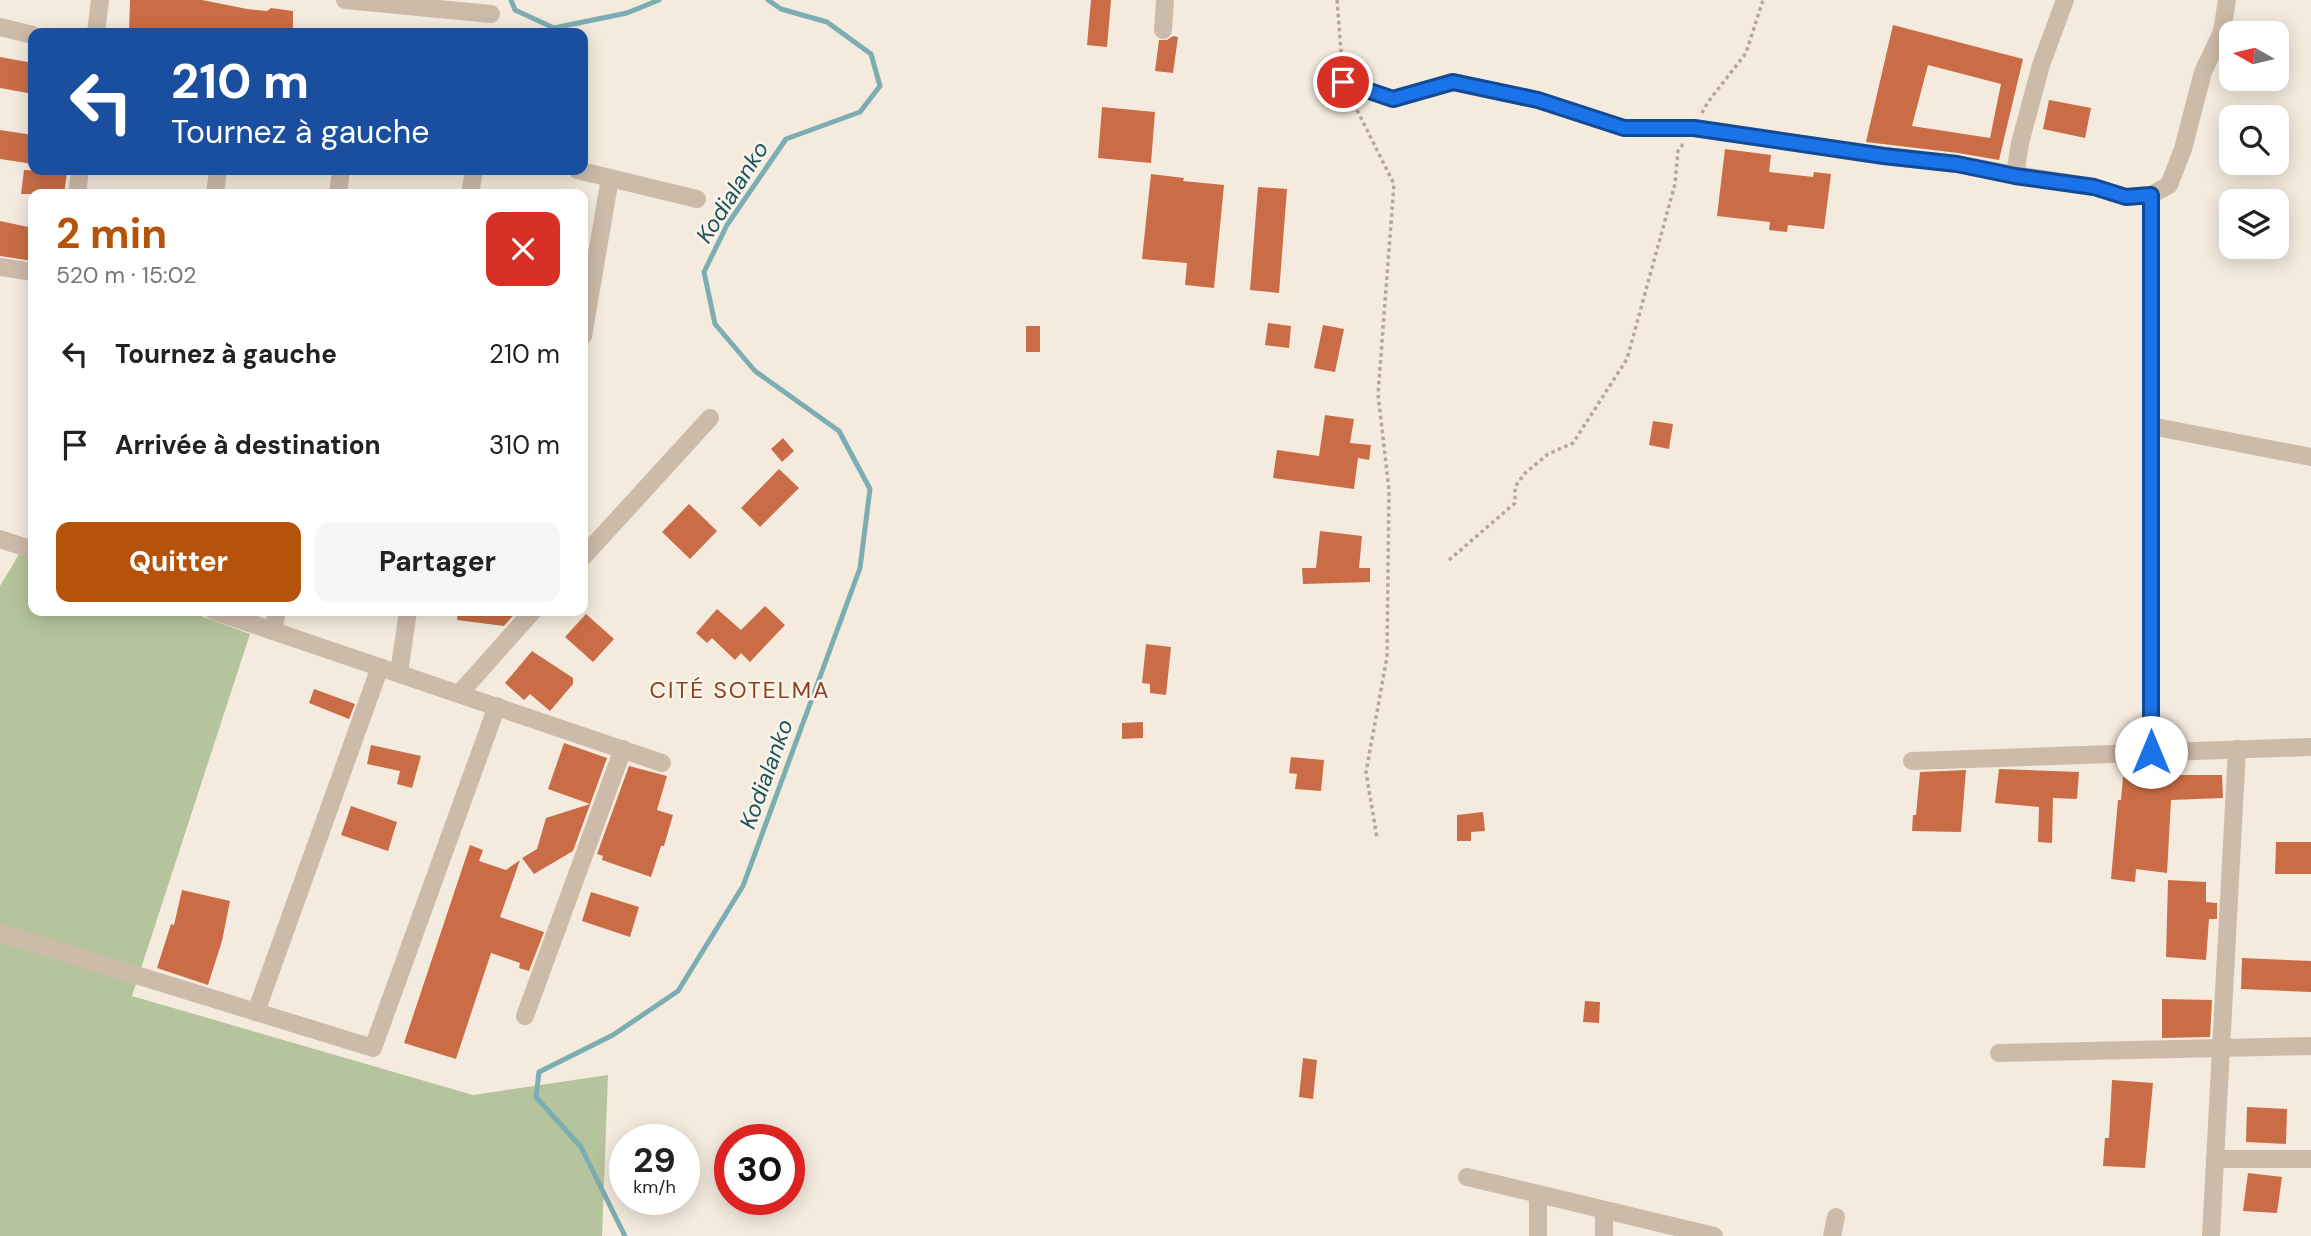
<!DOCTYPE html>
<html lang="fr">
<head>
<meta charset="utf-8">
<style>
	body { margin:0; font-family:"DM Sans",sans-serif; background:#f6f6f6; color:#222; height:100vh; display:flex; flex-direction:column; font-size:26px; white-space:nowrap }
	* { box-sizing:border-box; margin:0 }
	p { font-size:23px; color:#767676 }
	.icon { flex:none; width:38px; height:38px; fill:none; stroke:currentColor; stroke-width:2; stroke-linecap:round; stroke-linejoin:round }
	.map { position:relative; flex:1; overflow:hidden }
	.panel { position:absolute; left:28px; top:189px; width:560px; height:427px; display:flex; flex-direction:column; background:#fff; border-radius:14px; box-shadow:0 4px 18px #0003 }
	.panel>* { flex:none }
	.hud { position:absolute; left:28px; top:28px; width:560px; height:147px; border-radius:14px; box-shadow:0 4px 18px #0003; background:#1a4fa0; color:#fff; overflow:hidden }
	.needle { width:46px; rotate:278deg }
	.controls { position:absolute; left:2219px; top:21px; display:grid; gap:14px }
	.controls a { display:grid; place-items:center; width:70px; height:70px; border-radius:14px; background:#fff; box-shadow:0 4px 18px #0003; font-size:35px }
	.speed { position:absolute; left:609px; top:1124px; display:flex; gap:14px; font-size:35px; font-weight:700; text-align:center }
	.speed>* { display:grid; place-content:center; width:91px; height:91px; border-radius:50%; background:#fff; box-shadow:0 4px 18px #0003; line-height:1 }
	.speed small { font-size:18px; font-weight:400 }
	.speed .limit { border:10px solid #d22; background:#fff; color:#111 }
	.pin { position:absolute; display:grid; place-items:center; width:60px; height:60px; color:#fff; margin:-30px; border:4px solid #fff; border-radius:50%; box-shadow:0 2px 7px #0007 }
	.me { position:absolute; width:77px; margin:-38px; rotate:0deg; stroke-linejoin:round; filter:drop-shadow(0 0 5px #0008) }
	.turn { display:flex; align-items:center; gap:24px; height:147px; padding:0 28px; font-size:32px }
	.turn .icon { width:91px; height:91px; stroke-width:2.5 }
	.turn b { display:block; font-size:49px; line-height:60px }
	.round { display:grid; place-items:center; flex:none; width:74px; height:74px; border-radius:14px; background:#f6f6f6 }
	.headline { display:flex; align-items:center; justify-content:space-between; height:119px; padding:0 28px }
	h1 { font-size:42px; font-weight:700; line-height:52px; color:#b45309 }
	.button { display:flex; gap:14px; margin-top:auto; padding:14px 28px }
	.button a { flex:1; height:80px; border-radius:14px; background:#b45309; color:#fff; font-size:28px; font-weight:700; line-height:80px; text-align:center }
	.button a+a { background:#f6f6f6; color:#222 }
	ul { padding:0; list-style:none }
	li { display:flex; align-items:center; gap:21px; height:91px; padding:0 28px }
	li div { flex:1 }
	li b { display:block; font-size:26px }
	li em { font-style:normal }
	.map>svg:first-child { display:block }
	.green { fill:#b5c49d }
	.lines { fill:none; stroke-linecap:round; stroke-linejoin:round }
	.stream { stroke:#7cadb2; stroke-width:5 }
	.building { fill:#ca6d46; fill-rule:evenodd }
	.path { stroke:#b8a593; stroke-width:3.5; stroke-dasharray:3.5 3.5; stroke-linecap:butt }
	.street { stroke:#cdbba9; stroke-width:18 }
	.route-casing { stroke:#114b97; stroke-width:18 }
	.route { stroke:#1a73e8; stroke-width:12 }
	.labels { text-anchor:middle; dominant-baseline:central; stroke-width:5; stroke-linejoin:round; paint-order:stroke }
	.water-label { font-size:23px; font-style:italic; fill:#1d555d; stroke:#fbf4eb }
	.neighbourhood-label { font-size:23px; letter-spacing:2px; fill:#8c3f1f; stroke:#fbf4eb }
</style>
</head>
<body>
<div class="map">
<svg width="2311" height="1236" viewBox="0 0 2311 1236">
	<rect width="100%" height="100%" fill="#f4ebde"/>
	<path class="green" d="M21,551L33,556V611H187L250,634L132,996L473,1095L608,1075L602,1236H0V586Z"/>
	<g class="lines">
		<g class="stream">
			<path d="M511,0L515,10L554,28L627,13L659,0"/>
			<path d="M625,1236L581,1147L536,1097L539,1072L613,1035L678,991L743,886L860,568L870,489L839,431L755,371L715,324L704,272L727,225L786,139L860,112L880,86L871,54L827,22L781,9L768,0"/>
		</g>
	</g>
	<g class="building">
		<path d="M130,0H202L247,9L267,11L271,8L293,11V33H129Z"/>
		<path d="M1091,0H1111L1107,47L1087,45Z"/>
		<path d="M1893,25L2023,59L1999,160L1958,153L1866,142ZM1928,65L2001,84L1990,138L1912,126Z"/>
		<path d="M1173,36L1178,37L1173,73L1155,71L1159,40H1167Z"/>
		<path d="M0,57L33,63V94L0,88Z"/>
		<path d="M2049,100L2091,108L2085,138L2043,129Z"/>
		<path d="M1102,107L1155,112L1151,163L1098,158Z"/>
		<path d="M0,130L33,135V164L0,159Z"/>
		<path d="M1725,149L1771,155L1769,172L1813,177L1814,172L1831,174L1824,229L1788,225L1787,232L1769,230L1770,222L1717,216Z"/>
		<path d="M24,170L67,172L64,194H21Z"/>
		<path d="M1151,174L1184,178L1183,181L1224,185L1214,288L1185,285L1187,263L1142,259Z"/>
		<path d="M1258,187L1287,189L1279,293L1250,290Z"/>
		<path d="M0,221L33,228V261L0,256Z"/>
		<path d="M1268,323L1291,326L1289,348L1265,345Z"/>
		<path d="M1323,325L1344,329L1335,372L1314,368Z"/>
		<rect x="1026" y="326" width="14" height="26"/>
		<path d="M1325,415L1354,419L1350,443L1371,445L1369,460L1358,458L1354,489L1273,478L1277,450L1319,456Z"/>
		<path d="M1653,421L1673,424L1669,449L1649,445Z"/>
		<path d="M783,438L794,451L782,462L771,449Z"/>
		<path d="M779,469L799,488L760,527L741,508Z"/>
		<path d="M689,504L717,531L690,559L662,532Z"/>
		<path d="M1320,531L1362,536L1359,568H1370V582L1303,584L1302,568H1316Z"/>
		<path d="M765,606L785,625L750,662L741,653L735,660L712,638L707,643L696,633L717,609L741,630Z"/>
		<path d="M458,611H517L504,626L457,620Z"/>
		<path d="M586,614L614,639L593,662L565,637Z"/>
		<path d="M1146,644L1171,647L1166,695L1150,693V684L1142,683Z"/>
		<path d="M532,651L573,678V684L550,711L530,694L524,700L505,683Z"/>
		<path d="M314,689L355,704L349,719L309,703Z"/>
		<path d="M1143,722V738L1122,739V723Z"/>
		<path d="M564,743L607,758L573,851L534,874L522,858L537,849L546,818L590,804L548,789Z"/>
		<path d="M371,745L421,756L412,788L397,784L400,771L367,764Z"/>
		<path d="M1291,757L1324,760L1321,791L1295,789L1297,774L1289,773Z"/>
		<path d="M629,766L667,776L657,810L673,815L664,846H661L651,877L602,860L603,856L597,854Z"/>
		<path d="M1999,769L2079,772L2077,799L2053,798L2052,843L2038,842L2039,807L1995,803Z"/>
		<path d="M1966,770L1961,832L1912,831L1913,815H1916L1920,772Z"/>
		<path d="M2172,775H2222L2223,798L2171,800L2167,873L2136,869L2135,882L2111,879L2118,800H2121L2123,777L2172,781Z"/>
		<path d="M351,806L397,822L388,851L341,835Z"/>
		<path d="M1483,812L1485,831L1471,832V841H1457V815Z"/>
		<path d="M2276,842H2311V874H2275Z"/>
		<path d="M470,845L483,850L479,861L506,870L520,860L500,917L544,932L529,971L519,968L520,963L491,953L456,1059L404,1043Z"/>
		<path d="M2168,880L2206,882V902L2217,903V919H2209L2206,960L2166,957Z"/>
		<path d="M182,890L230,901L222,941L208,985L157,968L171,924L174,925Z"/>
		<path d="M591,892L639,907L630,937L582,921Z"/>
		<path d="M2242,958L2311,961V992L2241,989Z"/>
		<path d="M2162,999L2212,1000L2210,1037L2162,1038Z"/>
		<path d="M1585,1001L1600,1002L1599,1023L1583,1022Z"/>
		<path d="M1303,1058L1317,1060L1313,1099L1299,1097Z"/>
		<path d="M2112,1080L2153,1083L2145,1168L2103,1166L2105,1138H2109Z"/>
		<path d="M2247,1107L2287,1109L2286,1144L2246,1142Z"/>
		<path d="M2248,1173L2282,1177L2277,1213L2243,1211Z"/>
	</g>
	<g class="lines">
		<g class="path">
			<path d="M1337,0L1342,64"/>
			<path d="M1354,104L1394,184L1378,394L1389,490L1387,657L1366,772L1377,838"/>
			<path d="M1702,113L1708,102L1746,53L1763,0"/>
			<path d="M1449,560L1515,503V487L1524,474L1548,454L1573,443L1627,359L1675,184L1678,151L1683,144"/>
		</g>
		<g class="street">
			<path d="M345,0L491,14"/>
			<path d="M0,27L33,35"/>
			<path d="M1163,30L1165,0"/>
			<path d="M96,33L100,0"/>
			<path d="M1343,82L1393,99L1453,82L1537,100L1624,128H1694L1884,156L1957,164L2015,175L2094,187L2125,197L2151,195L2169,185L2183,149L2203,72L2222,32L2227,0"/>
			<path d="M577,170L697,199"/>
			<path d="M2015,175L2020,143L2041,65L2065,0"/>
			<path d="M77,194L80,170"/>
			<path d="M215,194L218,170"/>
			<path d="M338,194L341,170"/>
			<path d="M470,194L474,170"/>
			<path d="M2151,195V752"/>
			<path d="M0,267L33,272"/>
			<path d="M583,336L610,178"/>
			<path d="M2151,426L2311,457"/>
			<path d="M0,539L33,550"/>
			<path d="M583,557L710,418"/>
			<path d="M214,611L662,763"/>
			<path d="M273,631L277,611"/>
			<path d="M399,673L408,611"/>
			<path d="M459,694L533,611"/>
			<path d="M1912,761L2311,747"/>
			<path d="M0,933L373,1048L497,706"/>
			<path d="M256,1012L380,667"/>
			<path d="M525,1016L623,749"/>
			<path d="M1999,1053L2311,1046"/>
			<path d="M2215,1159H2311"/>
			<path d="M1467,1177L1714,1236"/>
			<path d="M1604,1210V1236"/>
			<path d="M1538,1236V1194"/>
			<path d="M1832,1236L1836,1217"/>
			<path d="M2211,1236L2237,749"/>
		</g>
	</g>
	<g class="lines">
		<defs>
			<path id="route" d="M1343,82L1393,99L1453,82L1538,100L1624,128H1694L1884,156L1957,164L2015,176L2094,187L2126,197L2151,195V752"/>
		</defs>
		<use href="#route" class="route-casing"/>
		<use href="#route" class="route"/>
	</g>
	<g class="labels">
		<g class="water-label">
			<text transform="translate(732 192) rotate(-58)">Kodialanko</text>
			<text transform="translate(766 774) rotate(-70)">Kodialanko</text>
		</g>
		<g class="neighbourhood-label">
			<text x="740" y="690">CITÉ SOTELMA</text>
		</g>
	</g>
</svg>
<div class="controls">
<a><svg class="needle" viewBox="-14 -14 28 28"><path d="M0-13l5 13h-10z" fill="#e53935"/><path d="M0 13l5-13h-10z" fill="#767676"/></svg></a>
<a><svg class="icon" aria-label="search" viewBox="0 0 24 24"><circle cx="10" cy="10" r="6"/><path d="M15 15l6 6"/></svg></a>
<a><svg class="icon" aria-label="layers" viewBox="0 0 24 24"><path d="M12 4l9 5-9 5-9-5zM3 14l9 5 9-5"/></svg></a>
</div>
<div class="speed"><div>29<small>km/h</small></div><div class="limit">30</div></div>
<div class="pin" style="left:1343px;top:82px;background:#d93025"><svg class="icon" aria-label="arrive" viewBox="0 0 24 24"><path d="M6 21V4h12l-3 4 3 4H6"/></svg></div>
<svg class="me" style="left:2151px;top:752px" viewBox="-20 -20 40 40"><circle r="19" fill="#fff"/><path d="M0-13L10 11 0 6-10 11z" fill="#1a73e8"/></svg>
<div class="hud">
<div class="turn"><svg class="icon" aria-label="left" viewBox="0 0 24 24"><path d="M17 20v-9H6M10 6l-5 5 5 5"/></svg><div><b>210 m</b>Tournez à gauche</div></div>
</div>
<section class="panel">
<div class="headline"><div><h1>2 min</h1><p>520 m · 15:02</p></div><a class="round" style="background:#d93025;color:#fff"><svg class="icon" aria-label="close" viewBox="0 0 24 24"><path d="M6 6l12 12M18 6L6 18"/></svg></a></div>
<ul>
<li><svg class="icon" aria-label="left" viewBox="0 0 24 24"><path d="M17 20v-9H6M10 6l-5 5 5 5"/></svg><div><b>Tournez à gauche</b></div><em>210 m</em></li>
<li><svg class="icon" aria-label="arrive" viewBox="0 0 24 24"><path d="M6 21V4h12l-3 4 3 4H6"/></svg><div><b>Arrivée à destination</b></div><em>310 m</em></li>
</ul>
<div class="button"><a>Quitter</a><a>Partager</a></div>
</section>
</div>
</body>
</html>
